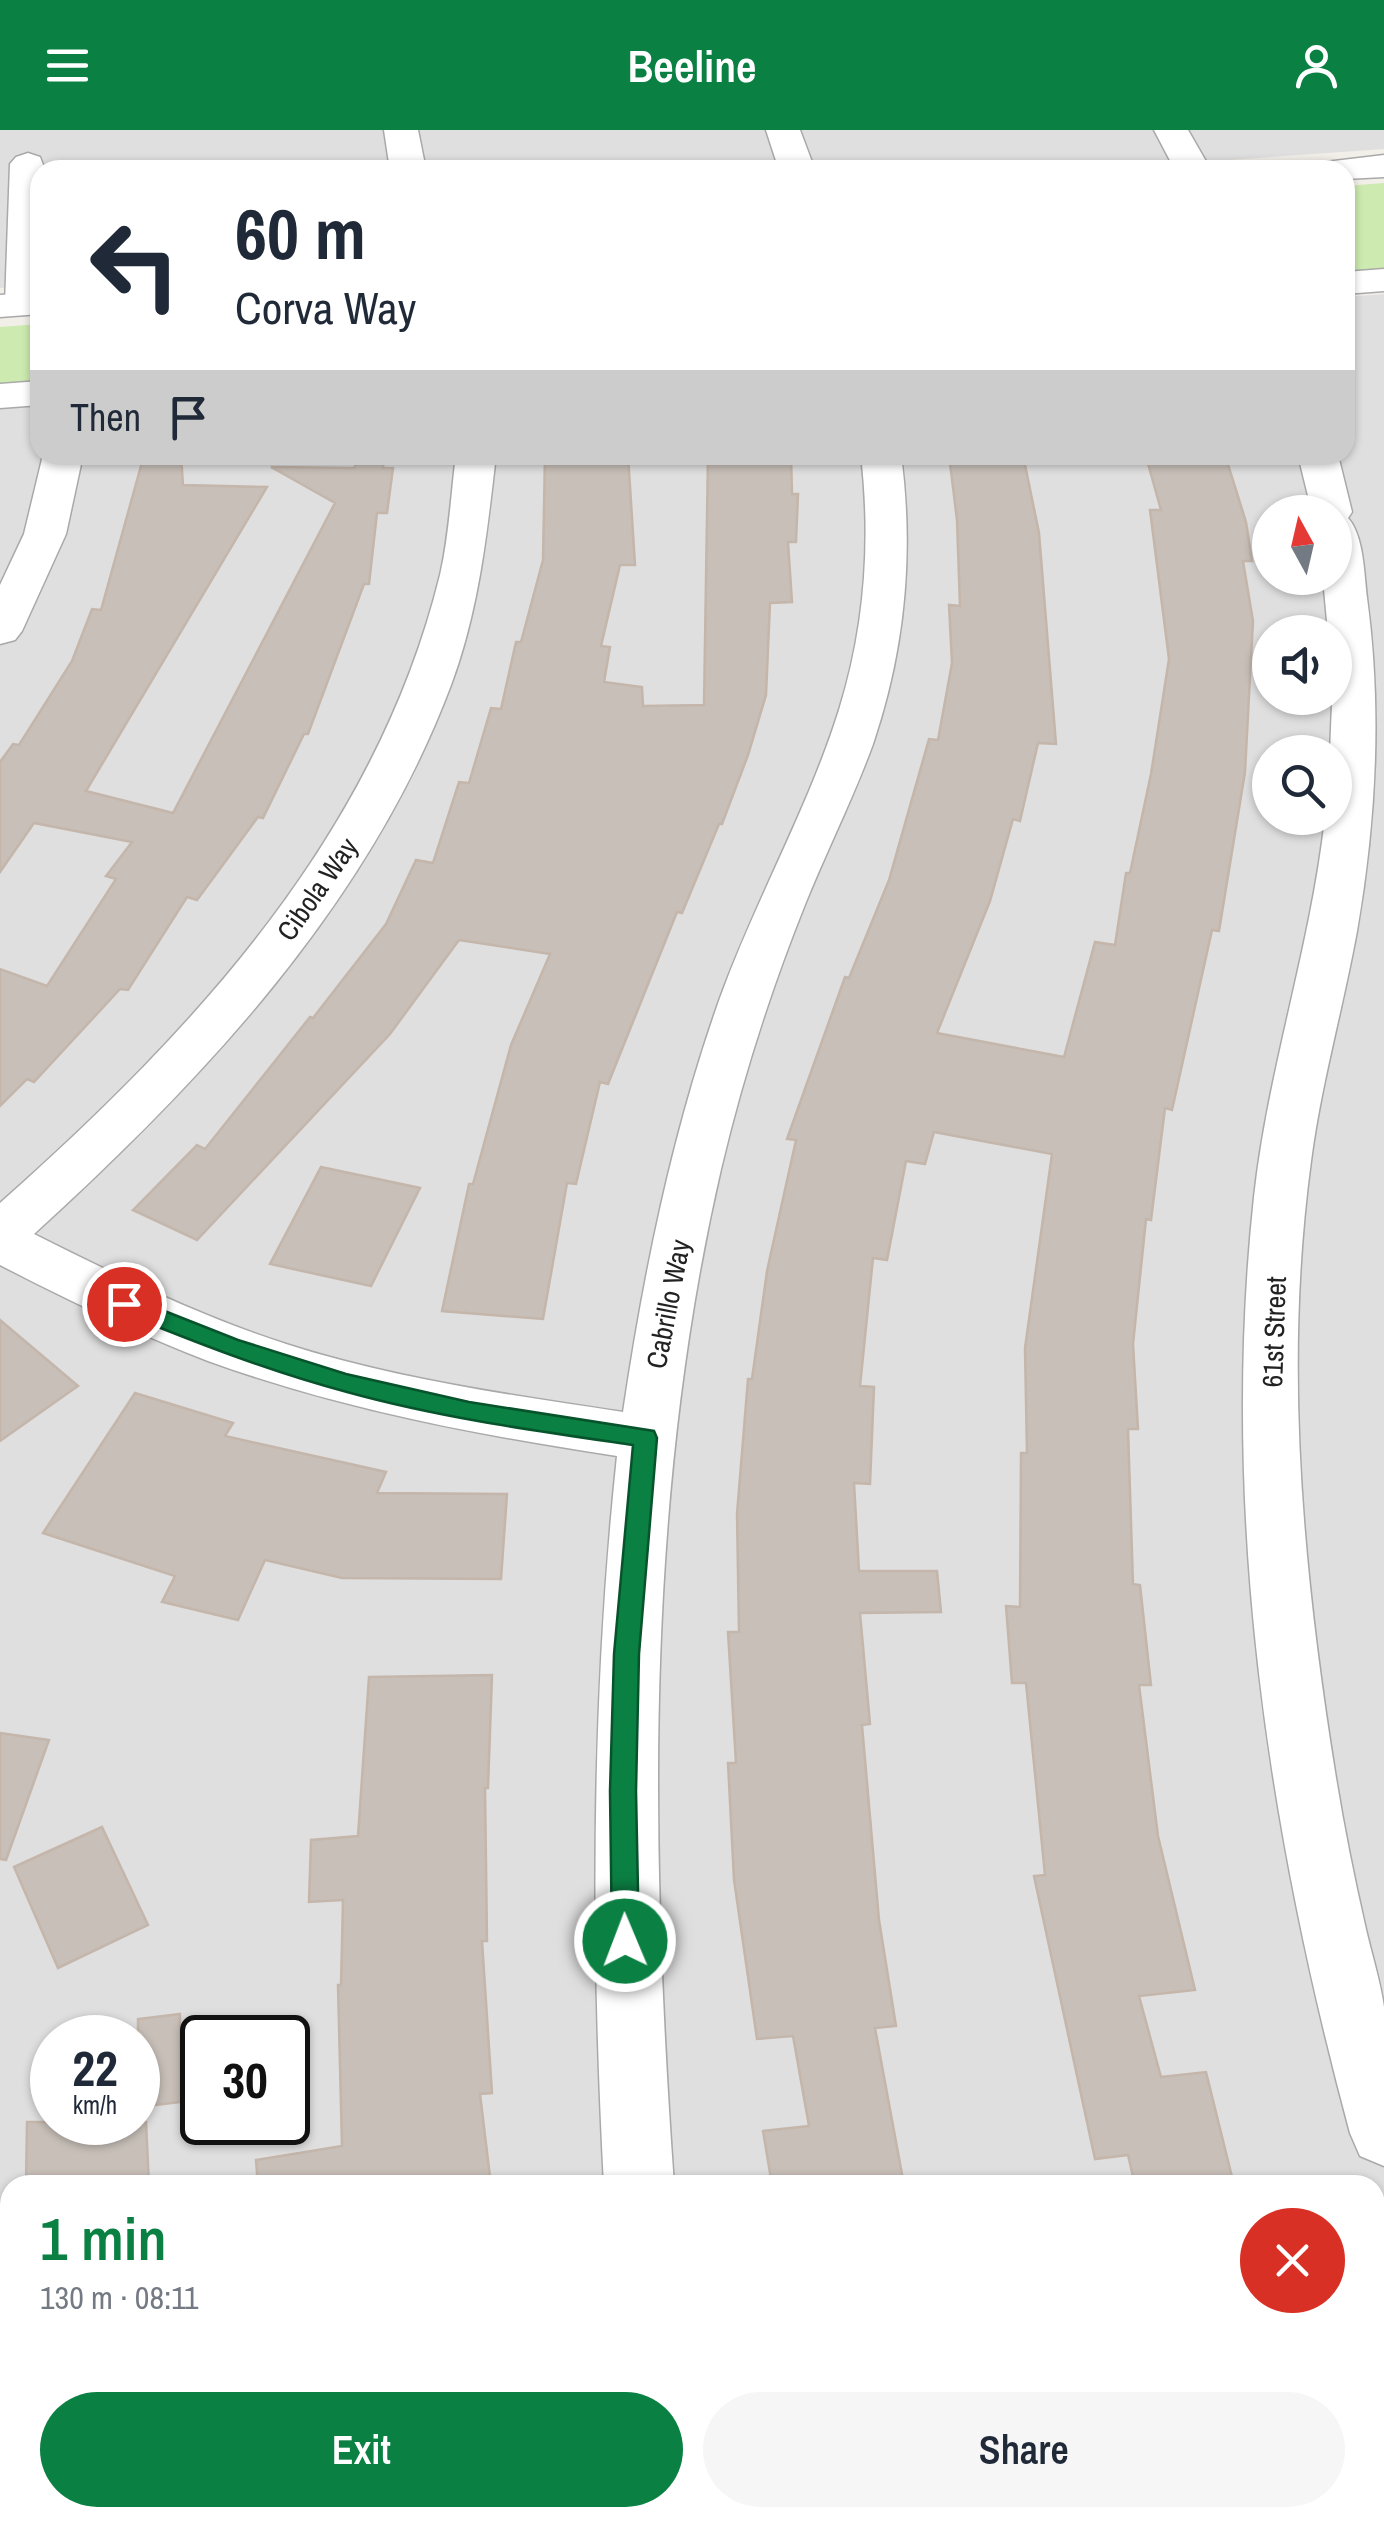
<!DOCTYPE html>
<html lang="en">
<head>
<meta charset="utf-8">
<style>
	body { margin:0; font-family:"Archivo Narrow",sans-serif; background:#f6f6f7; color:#1f2937; height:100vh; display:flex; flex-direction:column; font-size:38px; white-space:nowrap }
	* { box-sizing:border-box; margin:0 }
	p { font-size:32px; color:#747a83 }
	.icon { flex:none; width:55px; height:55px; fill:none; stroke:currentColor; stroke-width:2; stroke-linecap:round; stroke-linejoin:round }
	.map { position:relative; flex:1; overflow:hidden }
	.details { position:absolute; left:0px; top:2045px; width:1385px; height:352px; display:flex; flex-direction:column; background:#fff; border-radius:30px 30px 0 0; box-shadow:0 2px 8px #0004 }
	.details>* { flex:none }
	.guide { position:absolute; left:30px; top:30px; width:1325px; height:305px; border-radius:30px; box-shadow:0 2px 8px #0004; background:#fff; color:#1f2937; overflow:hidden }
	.needle { width:65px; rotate:352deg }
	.fabs { position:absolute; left:1252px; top:365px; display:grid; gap:20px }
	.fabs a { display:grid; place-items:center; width:100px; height:100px; border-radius:50%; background:#fff; box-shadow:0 2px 8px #0004; font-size:50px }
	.speed { position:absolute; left:30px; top:1885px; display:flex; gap:20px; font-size:50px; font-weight:700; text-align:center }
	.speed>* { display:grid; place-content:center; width:130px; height:130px; border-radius:50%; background:#fff; box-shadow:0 2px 8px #0004; line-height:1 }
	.speed small { font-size:25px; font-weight:400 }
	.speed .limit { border:5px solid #111; border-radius:15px; background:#fff; color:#111 }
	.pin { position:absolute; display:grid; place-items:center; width:85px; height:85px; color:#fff; margin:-42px; border:5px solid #fff; border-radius:50%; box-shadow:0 2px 10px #0007 }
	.me { position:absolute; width:110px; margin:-55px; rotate:359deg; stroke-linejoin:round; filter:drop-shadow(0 0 8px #0008) }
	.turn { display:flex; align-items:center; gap:35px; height:210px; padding:0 40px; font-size:45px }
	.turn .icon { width:130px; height:130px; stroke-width:2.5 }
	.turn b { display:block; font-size:70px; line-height:85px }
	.then { display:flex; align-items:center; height:95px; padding:0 40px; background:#0003; gap:20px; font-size:38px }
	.round { display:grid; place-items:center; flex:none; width:105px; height:105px; border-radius:52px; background:#f6f6f7 }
	.overview { display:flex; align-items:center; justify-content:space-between; height:170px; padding:0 40px }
	h1 { font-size:60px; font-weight:600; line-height:75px; color:#0b8043 }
	.primary-button { display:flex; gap:20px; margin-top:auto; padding:20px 40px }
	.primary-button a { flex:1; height:115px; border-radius:60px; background:#0b8043; color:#fff; font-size:40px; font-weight:600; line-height:115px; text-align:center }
	.primary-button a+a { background:#f6f6f7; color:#1f2937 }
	header { display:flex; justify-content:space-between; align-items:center; height:130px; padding:0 40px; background:#0b8043; color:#fff; font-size:45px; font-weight:600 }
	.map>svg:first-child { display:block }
	.residential { fill:#e0dfdf; fill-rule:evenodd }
	.grass { fill:#cdebb0 }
	.building { fill:#c7bfb8; stroke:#c4b6ab; stroke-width:2.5 }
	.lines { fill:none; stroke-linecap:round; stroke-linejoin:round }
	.minor-casing { stroke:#a9a9a9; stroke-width:3 }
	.tertiary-casing { stroke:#a9a9a9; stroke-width:3 }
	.minor { fill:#fff; fill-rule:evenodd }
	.tertiary { fill:#fff; fill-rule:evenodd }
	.route { fill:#0b8043; stroke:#07532c; stroke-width:2.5 }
	.labels { text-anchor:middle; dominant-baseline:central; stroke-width:8; stroke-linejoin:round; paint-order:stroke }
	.street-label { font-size:28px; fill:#222; stroke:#fff }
</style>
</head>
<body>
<header><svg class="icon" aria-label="menu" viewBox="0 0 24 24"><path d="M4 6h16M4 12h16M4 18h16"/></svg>Beeline<svg class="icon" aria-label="person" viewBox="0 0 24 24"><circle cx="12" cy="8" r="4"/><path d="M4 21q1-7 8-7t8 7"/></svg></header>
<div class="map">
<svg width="1384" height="2397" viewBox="0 0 1384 2397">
	<rect width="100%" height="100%" fill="#f2efe9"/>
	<g class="residential">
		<path d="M0,0H1384V19L1088,40H40V155L0,158Z"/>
		<path d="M1384,164V2397H0V276L40,273V325H1345V167ZM1270,382H1335V448H1270ZM1270,502H1335V568H1270ZM1270,622H1335V688H1270ZM52,1908H138V1992H52ZM202,1908H288V1992H202ZM10,2055H1375V2388H10Z"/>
	</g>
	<g class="grass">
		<path d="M1384,53V139L1345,142V56Z"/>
		<path d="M40,194V252L0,255V197Z"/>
	</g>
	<g class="building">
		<path d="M144,325H181L183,355L267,357L86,661L173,683L335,373L271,337L354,338L361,325H384L383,338H393L387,383H377L369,454H364L308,604H304L263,688L258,687L197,770L187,767L128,860L120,859L34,952L27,949L0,976V839L47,856L116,749L106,746L132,712L34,693L0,742V632L13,614L19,615L72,531L92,479L101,480Z"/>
		<path d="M545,325H628L635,435H620L601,516L610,517L604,552L642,557L643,576L704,575L708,325H791L792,364H798L796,412H788L792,472L770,473L766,565L748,625L722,694H719L682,783L677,782L608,954L600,952L576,1054L567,1053L543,1189L442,1181L469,1054H473L511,915L550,824L459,810L390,904L197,1110L133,1080L197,1015L205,1019L310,887L313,888L386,794L416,730L433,733L459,652L469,653L491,578L501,579L516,512H521L543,430Z"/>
		<path d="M949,325H1023L1039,403L1056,614L1038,613L1020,691L1013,689L990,771L937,903L1064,927L1095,812L1115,815L1126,743H1130L1151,644L1169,529L1150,380H1161L1147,330L1226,328L1246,392L1252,431H1243L1253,491L1245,642L1219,801L1212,800L1172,980L1165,978L1151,1090L1146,1089L1133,1214L1138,1299H1128L1133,1454L1140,1455L1151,1555H1139L1158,1706L1195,1860L1139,1866L1161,1947L1206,1942L1234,2055H1135L1128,2025L1095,2029L1034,1746L1045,1745L1026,1553H1012L1006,1476L1020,1477L1021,1323H1027L1025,1218L1052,1024L934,1002L925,1034L906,1031L887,1130L873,1128L860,1256L874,1257L870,1354L854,1353L859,1441H937L941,1482L860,1483L870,1594L862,1595L879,1790L896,1896L875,1898L904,2055H772L763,2001L809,1996L793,1906L757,1909L734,1750L728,1633H736L728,1502H739L737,1384L748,1249H752L767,1141L796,1010L787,1009L845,847L849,848L889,750L929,609L938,610L952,533L949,475L960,476L957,390Z"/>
		<path d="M321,1037L420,1058L371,1156L270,1134Z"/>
		<path d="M0,1190L78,1256L0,1311Z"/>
		<path d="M135,1263L233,1293L225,1306L386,1342L377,1363L507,1364L501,1449L342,1448L265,1430L238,1490L162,1472L175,1446L43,1403Z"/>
		<path d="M492,1545L488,1658H485L487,1811H482L492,1963L480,1964L491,2055H258L256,2030L342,2016L338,1855H341L343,1770L309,1772L311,1710L358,1706L369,1547Z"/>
		<path d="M0,1603L49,1610L6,1730L0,1729Z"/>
		<path d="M102,1697L148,1795L58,1838L14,1737Z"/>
		<path d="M180,1884L181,1972L138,1977V1889Z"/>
		<path d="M27,1992H146L149,2055H26Z"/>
	</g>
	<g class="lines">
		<defs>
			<g id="minor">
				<path d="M384,0H418L426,40H390Z"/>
				<path d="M766,0H800L815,40H779Z"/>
				<path d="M1154,0H1188L1211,40H1175Z"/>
				<path d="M28,23L40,27L45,40H40V178L24,185L11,182L5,174L10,34L16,27Z"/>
				<path d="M43,325H83L66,404L22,501L15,510L0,514V455L24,404Z"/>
				<path d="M456,325H496C487,403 479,480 451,555C369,774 204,949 34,1104C116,1145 199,1186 286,1214C395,1249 510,1265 623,1282C644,1142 672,1003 720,868C755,771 808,679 839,580C865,497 871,411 861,325H901C914,423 905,520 873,614C853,669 826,722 804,777C770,862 742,950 721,1039C644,1372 650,1716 674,2055H604C591,1811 591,1570 617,1326C478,1305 341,1279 208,1231C137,1204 68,1170 0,1135V1073C195,900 376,705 440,445C449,407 451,364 456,325Z"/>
				<path d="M1298,325H1338L1352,382L1348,388C1364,406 1364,444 1367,468C1382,578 1376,692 1357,801C1343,878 1321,954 1311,1031C1283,1236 1303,1444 1336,1648C1344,1697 1354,1747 1365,1795C1371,1822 1380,1850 1384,1877C1384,1926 1384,1986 1384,2036L1360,2026L1350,2003C1268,1699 1220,1381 1254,1067C1268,939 1311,816 1325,688H1335V622H1330L1335,502H1328L1323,448H1335V382H1312Z"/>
				<path d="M1384,2124V2196L1375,2197V2125Z"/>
				<path d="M10,2331V2388H40L33,2397H0V2333Z"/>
				<path d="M639,2388H714L716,2397H640Z"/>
			</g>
			<g id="tertiary">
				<path d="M1384,25V47L1345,49V40H1311L1317,33Z"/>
				<path d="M1384,139V161L1345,164V142Z"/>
				<path d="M40,162V184L0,187V165Z"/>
				<path d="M40,251V275L0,278V254Z"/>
			</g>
		</defs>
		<use href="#minor" class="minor-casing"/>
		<use href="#tertiary" class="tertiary-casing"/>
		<use href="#minor" class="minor"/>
		<use href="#tertiary" class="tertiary"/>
	</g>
	<path class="route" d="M124,1165L238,1210L346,1244L469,1272L654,1301L657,1308L639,1524L636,1661L639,1811L635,1819L625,1823L616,1819L612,1811L610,1661L614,1524L633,1315C537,1301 441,1288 347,1262C268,1241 192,1211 116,1180L113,1174Z"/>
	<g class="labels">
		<g class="street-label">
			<text transform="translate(317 759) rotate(-55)">Cibola Way</text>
			<text transform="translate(668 1174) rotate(-79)">Cabrillo Way</text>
			<text transform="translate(1274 1202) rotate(-88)">61st Street</text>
		</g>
	</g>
</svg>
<div class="fabs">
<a><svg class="needle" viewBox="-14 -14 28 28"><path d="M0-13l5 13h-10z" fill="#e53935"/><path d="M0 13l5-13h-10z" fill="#747a83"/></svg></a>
<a><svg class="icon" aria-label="sound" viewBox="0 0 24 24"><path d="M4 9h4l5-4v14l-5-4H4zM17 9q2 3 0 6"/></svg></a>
<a><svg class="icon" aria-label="search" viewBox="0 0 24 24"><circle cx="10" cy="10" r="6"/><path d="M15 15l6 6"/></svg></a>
</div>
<div class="speed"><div>22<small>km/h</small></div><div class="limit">30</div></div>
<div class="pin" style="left:124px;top:1174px;background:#d93025"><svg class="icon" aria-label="arrive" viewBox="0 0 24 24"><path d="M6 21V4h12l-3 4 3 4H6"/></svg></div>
<svg class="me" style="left:625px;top:1811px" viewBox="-20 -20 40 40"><circle r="17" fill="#0b8043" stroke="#fff" stroke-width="3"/><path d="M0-11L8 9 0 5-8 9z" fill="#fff"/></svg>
<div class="guide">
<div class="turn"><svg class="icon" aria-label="left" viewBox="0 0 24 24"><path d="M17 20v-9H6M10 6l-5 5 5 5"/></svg><div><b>60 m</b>Corva Way</div></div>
<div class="then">Then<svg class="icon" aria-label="arrive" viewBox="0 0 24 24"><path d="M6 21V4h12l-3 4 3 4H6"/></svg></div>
</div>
<section class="details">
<div class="overview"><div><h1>1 min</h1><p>130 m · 08:11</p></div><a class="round" style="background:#d93025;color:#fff"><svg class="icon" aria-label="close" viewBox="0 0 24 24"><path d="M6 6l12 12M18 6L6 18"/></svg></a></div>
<div class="primary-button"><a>Exit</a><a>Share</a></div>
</section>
</div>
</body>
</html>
